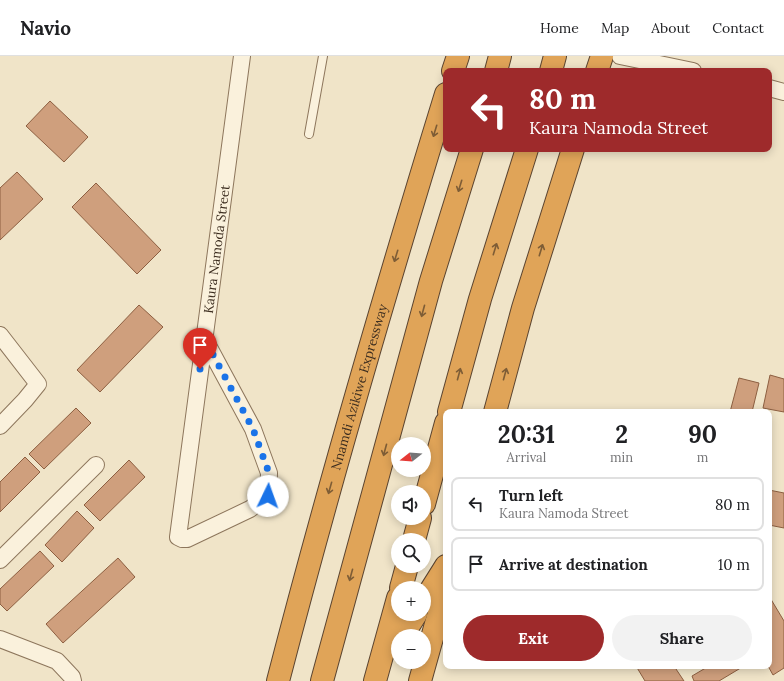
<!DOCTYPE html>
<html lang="en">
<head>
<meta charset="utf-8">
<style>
	body { margin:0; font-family:Lora,serif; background:#f2f2f2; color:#202124; height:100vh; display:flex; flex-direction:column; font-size:15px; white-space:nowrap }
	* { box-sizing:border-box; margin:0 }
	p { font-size:13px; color:#757577 }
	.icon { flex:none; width:22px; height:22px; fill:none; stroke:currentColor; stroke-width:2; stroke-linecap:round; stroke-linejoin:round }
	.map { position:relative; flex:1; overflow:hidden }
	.details { position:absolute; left:443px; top:353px; width:329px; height:260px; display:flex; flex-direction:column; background:#fff; border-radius:8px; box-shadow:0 2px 10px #0003 }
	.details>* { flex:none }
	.hud { position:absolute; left:443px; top:12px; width:329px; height:84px; border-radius:8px; box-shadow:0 2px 10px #0003; background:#9e2a2b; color:#fff; overflow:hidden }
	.needle { width:26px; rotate:253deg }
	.buttons { position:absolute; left:391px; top:381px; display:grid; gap:8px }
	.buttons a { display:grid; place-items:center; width:40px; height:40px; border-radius:50%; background:#fff; box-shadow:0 2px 10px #0003; font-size:20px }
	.pin { position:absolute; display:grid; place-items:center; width:34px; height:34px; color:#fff; margin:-41px -17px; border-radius:50% 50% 50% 0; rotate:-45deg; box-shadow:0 0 4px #0007 }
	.pin .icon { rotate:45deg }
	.me { position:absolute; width:44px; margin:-22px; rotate:3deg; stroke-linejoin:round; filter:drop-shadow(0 0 3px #0008) }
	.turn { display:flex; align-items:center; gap:14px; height:84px; padding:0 20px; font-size:18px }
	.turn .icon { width:52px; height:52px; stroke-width:2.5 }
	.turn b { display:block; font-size:28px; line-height:34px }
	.eta { display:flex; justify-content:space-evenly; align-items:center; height:68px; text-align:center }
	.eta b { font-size:24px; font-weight:700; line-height:28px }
	.action { display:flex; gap:8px; margin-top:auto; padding:8px 20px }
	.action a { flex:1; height:46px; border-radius:24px; background:#9e2a2b; color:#fff; font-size:16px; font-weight:700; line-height:46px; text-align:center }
	.action a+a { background:#f2f2f2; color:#202124 }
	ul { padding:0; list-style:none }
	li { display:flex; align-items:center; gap:12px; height:54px; margin:0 8px 6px; padding:0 12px; border:2px solid #e0e0e0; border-radius:8px }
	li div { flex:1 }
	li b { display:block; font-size:15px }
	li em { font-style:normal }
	header { display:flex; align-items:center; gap:24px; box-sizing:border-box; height:56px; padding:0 20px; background:#fff; border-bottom:1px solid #e0e0e0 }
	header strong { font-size:19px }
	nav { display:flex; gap:22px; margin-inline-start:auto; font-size:14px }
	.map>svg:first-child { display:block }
	.building { fill:#cf9f7d; stroke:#8d5f41 }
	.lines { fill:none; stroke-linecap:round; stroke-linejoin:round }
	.lane-casing { stroke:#8d765c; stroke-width:10 }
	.street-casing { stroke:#8d765c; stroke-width:18 }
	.highway-casing { stroke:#5b4430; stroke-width:24 }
	.lane { stroke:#faf1dc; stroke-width:8 }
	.street { stroke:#faf1dc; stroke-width:16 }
	.highway { stroke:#e0a458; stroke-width:22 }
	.oneway { stroke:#7e5d36 }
	.route { stroke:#1a73e8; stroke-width:7; stroke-dasharray:0 12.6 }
	.labels { text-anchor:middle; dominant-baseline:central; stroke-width:4; stroke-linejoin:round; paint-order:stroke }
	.street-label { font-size:13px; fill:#3d2e20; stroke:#f7eed8 }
</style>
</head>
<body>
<header>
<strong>Navio</strong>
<nav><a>Home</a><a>Map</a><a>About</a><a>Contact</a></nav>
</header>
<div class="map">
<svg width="784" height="625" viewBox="0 0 784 625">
	<rect width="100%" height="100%" fill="#f0e4c8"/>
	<g class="building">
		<path d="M50,45L88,81L64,106L26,70Z"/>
		<path d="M17,116L43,143L0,184V132Z"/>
		<path d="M96,127L161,194L137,218L72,151Z"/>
		<path d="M139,249L163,271L100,336L77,314Z"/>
		<path d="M770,319L784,323V356L763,352Z"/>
		<path d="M739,322L759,327L752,356H730Z"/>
		<path d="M76,352L91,367L44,413L29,398Z"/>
		<path d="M25,401L40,416L0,456V426Z"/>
		<path d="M129,404L145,421L100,465L84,449Z"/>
		<path d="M769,434L784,437V472L769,469Z"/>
		<path d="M77,455L94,472L62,506L45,489Z"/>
		<path d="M40,495L54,510L7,555L0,548V533Z"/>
		<path d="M118,502L135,521L63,587L46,568Z"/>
		<path d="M769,540L784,565V612L773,619L768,610H769Z"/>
		<path d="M636,610H674L684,625H645Z"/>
		<path d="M709,610H744L719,625H694L692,620Z"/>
	</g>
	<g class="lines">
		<defs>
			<path id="lane" d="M309,78L323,0"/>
			<g id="street">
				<path d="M620,0L693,15"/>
				<path d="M769,32L784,36"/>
				<path d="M0,279L38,328L25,344L0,370"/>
				<path id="s1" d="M204,282L253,373L269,417L268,440L250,453L187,483H182L178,481L242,0"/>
				<path d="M0,504L96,409"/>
				<path d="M0,583L57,605L72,621L73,625"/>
			</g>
			<g id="highway">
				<path d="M453,15L458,0"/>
				<path d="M496,15L500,0"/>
				<path d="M551,15L555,0"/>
				<path d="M597,15L602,0"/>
				<path d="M449,356L480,243L527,93"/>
				<path d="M495,356L523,252L573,93"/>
				<path d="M424,448L446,367"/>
				<path d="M414,484L420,462"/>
				<path d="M401,532L407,510"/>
				<path d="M424,545L446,510"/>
				<path d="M402,580L416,558"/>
				<path id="s2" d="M278,625C329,428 386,233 446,38"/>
				<path d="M322,625L431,225L472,93"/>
				<path d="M375,625L398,542"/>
				<path d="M420,625L446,532"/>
			</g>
		</defs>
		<use href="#lane" class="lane-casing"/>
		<use href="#street" class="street-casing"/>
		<use href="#highway" class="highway-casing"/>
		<use href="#lane" class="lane"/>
		<use href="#street" class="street"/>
		<use href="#highway" class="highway"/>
	</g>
	<defs><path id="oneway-shaft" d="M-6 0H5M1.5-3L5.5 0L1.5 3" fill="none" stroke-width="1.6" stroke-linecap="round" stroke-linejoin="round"/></defs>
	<g class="oneway">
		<use href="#oneway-shaft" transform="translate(435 75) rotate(107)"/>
		<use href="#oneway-shaft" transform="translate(460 130) rotate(107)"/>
		<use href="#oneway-shaft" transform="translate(495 193) rotate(-73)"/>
		<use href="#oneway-shaft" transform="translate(541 194) rotate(-73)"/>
		<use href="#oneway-shaft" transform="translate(396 200) rotate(107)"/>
		<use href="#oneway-shaft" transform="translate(423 255) rotate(105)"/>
		<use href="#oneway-shaft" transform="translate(459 318) rotate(-75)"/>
		<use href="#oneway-shaft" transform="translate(505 318) rotate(-75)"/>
		<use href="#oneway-shaft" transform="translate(385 394) rotate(105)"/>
		<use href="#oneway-shaft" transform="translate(330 432) rotate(106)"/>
		<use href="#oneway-shaft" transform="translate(351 519) rotate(105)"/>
	</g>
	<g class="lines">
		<path class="route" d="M200,313L204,282L253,373L269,417L268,440"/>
	</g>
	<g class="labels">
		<g class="street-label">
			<text stroke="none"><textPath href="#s1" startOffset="565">Kaura Namoda Street</textPath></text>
			<text stroke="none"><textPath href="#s2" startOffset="305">Nnamdi Azikiwe Expressway</textPath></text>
		</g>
	</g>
</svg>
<div class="buttons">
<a><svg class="needle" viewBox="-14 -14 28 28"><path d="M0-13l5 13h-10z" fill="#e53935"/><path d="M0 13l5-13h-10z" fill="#757577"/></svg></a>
<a><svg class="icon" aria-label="sound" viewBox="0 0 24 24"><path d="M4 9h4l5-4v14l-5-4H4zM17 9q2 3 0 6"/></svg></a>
<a><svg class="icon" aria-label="search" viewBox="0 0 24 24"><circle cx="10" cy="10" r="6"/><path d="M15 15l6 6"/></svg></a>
<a>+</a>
<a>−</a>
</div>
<div class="pin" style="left:200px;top:313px;background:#d93025"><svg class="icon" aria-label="arrive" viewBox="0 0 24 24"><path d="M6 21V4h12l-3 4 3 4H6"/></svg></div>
<svg class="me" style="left:268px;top:440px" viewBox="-20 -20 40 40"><circle r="19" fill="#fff"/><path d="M0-13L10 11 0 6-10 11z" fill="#1a73e8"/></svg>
<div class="hud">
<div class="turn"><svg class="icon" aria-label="left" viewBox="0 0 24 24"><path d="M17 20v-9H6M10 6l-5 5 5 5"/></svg><div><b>80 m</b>Kaura Namoda Street</div></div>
</div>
<section class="details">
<div class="eta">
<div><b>20:31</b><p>Arrival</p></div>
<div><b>2</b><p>min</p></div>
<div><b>90</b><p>m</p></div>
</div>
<ul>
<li><svg class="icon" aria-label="left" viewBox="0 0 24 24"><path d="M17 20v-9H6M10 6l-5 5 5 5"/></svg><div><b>Turn left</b><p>Kaura Namoda Street</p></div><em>80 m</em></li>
<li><svg class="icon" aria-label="arrive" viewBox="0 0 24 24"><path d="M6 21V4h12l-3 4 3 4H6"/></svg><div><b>Arrive at destination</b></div><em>10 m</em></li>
</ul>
<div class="action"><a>Exit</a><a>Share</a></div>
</section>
</div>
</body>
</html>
